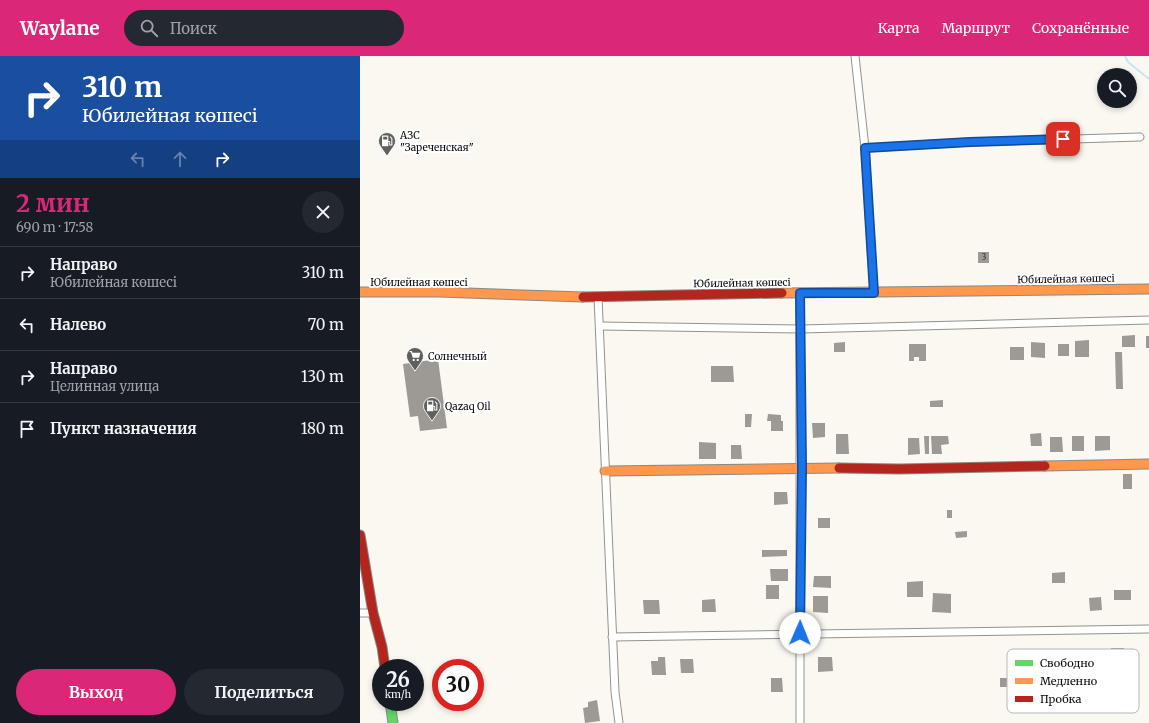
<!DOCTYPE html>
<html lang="ru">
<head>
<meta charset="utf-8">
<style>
	body { margin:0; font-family:Merriweather,serif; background:#242831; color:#f1f3f6; height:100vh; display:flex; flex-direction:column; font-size:15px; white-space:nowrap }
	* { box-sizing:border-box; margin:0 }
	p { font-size:13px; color:#9ea1a6 }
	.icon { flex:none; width:22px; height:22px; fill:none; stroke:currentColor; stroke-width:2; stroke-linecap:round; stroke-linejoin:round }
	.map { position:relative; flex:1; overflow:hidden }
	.side { display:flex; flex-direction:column; background:#171b24; width:360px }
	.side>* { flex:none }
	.hud { background:#1a4fa0; color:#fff; overflow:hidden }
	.buttons { position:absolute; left:737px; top:12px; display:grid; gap:8px }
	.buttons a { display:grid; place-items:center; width:40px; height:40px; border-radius:50%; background:#171b24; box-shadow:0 2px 6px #0003; font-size:20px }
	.speed { position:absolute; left:12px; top:603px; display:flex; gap:8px; font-size:20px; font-weight:700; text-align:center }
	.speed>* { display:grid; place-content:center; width:52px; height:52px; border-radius:50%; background:#171b24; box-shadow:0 2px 6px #0003; line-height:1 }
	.speed small { font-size:10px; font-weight:400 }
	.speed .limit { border:6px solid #d22; background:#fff; color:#111 }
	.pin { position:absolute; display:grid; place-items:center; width:34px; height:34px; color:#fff; margin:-17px; border-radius:8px; box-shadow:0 2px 6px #0006 }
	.me { position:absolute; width:44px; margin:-22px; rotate:1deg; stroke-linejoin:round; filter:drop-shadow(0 0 3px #0008) }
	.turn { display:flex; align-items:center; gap:14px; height:84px; padding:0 16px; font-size:18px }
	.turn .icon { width:52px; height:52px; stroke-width:2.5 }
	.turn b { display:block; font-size:28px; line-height:34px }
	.lanes { display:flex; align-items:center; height:38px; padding:0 16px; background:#0003; justify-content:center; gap:20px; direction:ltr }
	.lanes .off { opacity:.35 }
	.round { display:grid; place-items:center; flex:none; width:42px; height:42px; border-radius:21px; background:#242831 }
	.overview { display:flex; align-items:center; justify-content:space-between; height:68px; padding:0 16px }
	h1 { font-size:24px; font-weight:700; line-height:30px; color:#db2777 }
	.primary-button { display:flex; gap:8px; margin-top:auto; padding:8px 16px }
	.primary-button a { flex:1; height:46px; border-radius:24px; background:#db2777; color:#fff; font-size:16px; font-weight:700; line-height:46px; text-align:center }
	.primary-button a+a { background:#242831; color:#f1f3f6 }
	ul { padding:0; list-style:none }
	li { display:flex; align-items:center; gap:12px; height:52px; padding:0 16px; border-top:1px solid #363941 }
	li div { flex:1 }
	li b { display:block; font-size:15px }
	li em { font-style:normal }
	header { display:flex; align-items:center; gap:24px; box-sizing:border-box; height:56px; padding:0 20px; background:#db2777; color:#fff }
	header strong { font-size:19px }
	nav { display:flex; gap:22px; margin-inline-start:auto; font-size:14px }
	.search { width:280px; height:36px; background:#242831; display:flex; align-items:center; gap:10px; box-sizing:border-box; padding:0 14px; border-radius:22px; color:#9ea1a6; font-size:15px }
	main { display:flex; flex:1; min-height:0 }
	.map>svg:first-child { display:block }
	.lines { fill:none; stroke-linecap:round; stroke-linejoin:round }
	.stream { stroke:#c3e6f8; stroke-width:2 }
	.building { fill:#9d9a96 }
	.street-casing { stroke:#93928f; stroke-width:9 }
	.fast-casing { stroke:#8a8985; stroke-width:11 }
	.slow-casing { stroke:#8a8985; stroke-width:11 }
	.jam-casing { stroke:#8a8985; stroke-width:11 }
	.street { stroke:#fefefd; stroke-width:7 }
	.fast { stroke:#63d668; stroke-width:9 }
	.slow { stroke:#ff974d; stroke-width:9 }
	.jam { stroke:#b3261e; stroke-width:9 }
	.route-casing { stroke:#114b97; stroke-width:10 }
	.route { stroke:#1a73e8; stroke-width:7 }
	.labels { text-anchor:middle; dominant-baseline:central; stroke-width:4; stroke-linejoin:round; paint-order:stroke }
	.number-label { font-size:8px; fill:#30302e }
	.poi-label { font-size:10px; fill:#0c0c0c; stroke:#fff; text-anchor:start }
	.street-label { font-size:10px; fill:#0c0c0c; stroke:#fff }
	.key { fill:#fff; stroke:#b6b6b6; stroke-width:1 }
	.key-label { font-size:11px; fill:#0c0c0c }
</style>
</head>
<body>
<header>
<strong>Waylane</strong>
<div class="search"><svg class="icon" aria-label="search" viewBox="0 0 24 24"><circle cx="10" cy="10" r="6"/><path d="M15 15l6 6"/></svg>Поиск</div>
<nav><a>Карта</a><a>Маршрут</a><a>Сохранённые</a></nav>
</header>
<main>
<section class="side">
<div class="hud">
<div class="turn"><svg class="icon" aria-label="right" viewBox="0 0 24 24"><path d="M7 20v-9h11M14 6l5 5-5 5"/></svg><div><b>310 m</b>Юбилейная көшесі</div></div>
<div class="lanes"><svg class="icon off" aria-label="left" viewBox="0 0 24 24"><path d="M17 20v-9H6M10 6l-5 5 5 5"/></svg><svg class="icon off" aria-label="ahead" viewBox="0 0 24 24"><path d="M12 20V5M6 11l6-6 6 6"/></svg><svg class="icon" aria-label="right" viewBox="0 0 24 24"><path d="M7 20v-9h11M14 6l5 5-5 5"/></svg></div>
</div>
<div class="overview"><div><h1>2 мин</h1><p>690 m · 17:58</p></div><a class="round"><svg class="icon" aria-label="close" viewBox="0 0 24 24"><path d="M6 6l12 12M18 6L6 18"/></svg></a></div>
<ul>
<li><svg class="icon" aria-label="right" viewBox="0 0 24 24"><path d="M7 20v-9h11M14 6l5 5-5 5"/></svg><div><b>Направо</b><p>Юбилейная көшесі</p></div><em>310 m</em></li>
<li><svg class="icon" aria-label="left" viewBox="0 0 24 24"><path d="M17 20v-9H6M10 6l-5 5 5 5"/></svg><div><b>Налево</b></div><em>70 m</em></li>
<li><svg class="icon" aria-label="right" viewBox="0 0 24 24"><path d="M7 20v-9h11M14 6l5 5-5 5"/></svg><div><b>Направо</b><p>Целинная улица</p></div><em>130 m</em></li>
<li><svg class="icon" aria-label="arrive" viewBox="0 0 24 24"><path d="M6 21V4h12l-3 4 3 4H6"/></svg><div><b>Пункт назначения</b></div><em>180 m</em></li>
</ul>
<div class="primary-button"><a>Выход</a><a>Поделиться</a></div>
</section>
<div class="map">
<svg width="789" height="667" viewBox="0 0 789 667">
	<rect width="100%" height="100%" fill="#faf8f0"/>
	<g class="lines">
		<path class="stream" d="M765,0L768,6L789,23"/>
	</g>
	<g class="building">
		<rect x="618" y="196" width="11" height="11"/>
		<path d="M775,279V291H762V280Z"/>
		<rect x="786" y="280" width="3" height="12"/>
		<path d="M729,284V301H715V285Z"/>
		<path d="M485,286V296H474V287Z"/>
		<path d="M671,286L685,287V302L671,301Z"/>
		<path d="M549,288H566V305H559V301H554V305H549Z"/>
		<rect x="698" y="288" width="11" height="12"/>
		<rect x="650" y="291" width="14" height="13"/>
		<path d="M755,296H762L763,333H756Z"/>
		<path d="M78,303L87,372L60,375L58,360L50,361L43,308Z"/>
		<path d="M351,310H373L374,326H351Z"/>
		<path d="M583,344V351H570V345Z"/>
		<path d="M385,358H392L391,371H385Z"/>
		<path d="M408,358L421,359V365H423V375H411V365H407Z"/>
		<path d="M452,367H465V381L453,382Z"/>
		<path d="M681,377L682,390H671L670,378Z"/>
		<path d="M476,378H488L489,398H476Z"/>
		<path d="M564,380H569V398H565Z"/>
		<path d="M571,380H588L589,388L581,389L582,398H572Z"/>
		<rect x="712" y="380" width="12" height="15"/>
		<path d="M735,380H750V394L735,395Z"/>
		<path d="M690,381H702L703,396H690Z"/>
		<path d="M548,382H559L560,398L548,399Z"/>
		<path d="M339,386L356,387V403H339Z"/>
		<path d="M371,389H381L382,403H371Z"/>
		<rect x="763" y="418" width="9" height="15"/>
		<path d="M414,436H427L428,448L414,449Z"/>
		<rect x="587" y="454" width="5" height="8"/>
		<rect x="458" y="462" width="12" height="10"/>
		<path d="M607,475V481L596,482L595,476Z"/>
		<path d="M402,494H427V500L402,501Z"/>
		<path d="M410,513H428V525H411Z"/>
		<path d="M705,516V527H692V517Z"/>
		<path d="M454,520H471V532L453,531Z"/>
		<path d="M563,525V541H547V526Z"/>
		<rect x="406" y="529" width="13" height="14"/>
		<rect x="754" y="534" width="17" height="10"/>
		<path d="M573,537L591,538V557L572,556Z"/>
		<path d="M453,540H468V557L453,556Z"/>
		<path d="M741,541L742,554L730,555L729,542Z"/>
		<path d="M355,543L356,556H342V544Z"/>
		<path d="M283,544H299L300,558H284Z"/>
		<path d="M751,592H764V597H768V605H751Z"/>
		<path d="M298,601H305L306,619H292L291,605H298Z"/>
		<path d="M458,601H472L473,615L458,616Z"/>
		<path d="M320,603H333L334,617H321Z"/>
		<path d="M411,622H422L423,636H411Z"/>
		<rect x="640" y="622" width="9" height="9"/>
		<path d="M237,644L240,665L225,667L223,652L228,651V646Z"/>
	</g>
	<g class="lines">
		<defs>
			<g id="street">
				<path d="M495,0L505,92L514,237"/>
				<path d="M505,92L610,86L780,81"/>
				<path d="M238,241L255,636L259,667"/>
				<path d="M240,270L441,273L789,264"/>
				<path d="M0,557H13"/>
				<path d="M252,581L789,573"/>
				<path d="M440,667V237"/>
			</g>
			<path id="fast" d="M30,646L33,667"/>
			<g id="slow">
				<path d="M0,236H79L223,241"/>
				<path d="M422,237L789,233"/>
				<path d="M685,410L789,408"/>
				<path d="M245,415L479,412"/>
			</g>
			<g id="jam">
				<path d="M223,241L422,237"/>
				<path d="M479,412L539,413L685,410"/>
				<path d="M0,479L13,557L22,591L25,612"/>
			</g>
		</defs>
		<use href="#street" class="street-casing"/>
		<use href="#fast" class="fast-casing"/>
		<use href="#slow" class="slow-casing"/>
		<use href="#jam" class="jam-casing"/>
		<use href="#street" class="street"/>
		<use href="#fast" class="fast"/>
		<use href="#slow" class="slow"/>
		<use href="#jam" class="jam"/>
	</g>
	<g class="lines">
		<defs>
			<path id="route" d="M440,577L442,412L440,237H514L505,92L610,86L703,83"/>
		</defs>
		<use href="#route" class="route-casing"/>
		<use href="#route" class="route"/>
	</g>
	<defs>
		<symbol id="fuel-pin" viewBox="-11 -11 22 30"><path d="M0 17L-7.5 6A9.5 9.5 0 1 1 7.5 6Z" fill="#5f5f5c" stroke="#fff"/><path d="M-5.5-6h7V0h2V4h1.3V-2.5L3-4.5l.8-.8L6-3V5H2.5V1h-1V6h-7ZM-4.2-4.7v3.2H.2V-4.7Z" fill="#fff"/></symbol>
		<symbol id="supermarket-pin" viewBox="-11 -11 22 30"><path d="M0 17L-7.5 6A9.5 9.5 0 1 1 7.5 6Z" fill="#5f5f5c" stroke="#fff"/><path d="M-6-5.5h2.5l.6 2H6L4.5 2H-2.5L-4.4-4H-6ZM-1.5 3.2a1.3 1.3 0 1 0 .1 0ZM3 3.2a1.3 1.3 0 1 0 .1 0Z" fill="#fff"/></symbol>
	</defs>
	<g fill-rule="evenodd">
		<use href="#fuel-pin" x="17" y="75" width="20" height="27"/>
		<use href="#supermarket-pin" x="45" y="290" width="20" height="27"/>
		<use href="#fuel-pin" x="62" y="340" width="20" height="27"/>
	</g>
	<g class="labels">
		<g class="number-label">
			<text x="624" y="201">3</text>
		</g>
		<g class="poi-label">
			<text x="40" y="79">АЗС<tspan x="40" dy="12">"Зареченская"</tspan></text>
			<text x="68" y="300">Солнечный</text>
			<text x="85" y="350">Qazaq Oil</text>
		</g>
		<g class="street-label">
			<text transform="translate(706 223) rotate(-1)">Юбилейная көшесі</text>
			<text x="59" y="226">Юбилейная көшесі</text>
			<text transform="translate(382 227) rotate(-1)">Юбилейная көшесі</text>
		</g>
	</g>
	<rect x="647" y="593" width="132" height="64" rx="6" class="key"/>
	<rect x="655" y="604" width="18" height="6" fill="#63d668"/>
	<rect x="655" y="622" width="18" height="6" fill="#ff974d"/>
	<rect x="655" y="640" width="18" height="6" fill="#b3261e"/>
	<g class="key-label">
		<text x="680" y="611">Свободно</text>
		<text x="680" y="629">Медленно</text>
		<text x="680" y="647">Пробка</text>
	</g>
</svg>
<div class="buttons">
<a><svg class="icon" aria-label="search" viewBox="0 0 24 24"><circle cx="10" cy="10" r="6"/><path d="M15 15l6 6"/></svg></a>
</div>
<div class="speed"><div>26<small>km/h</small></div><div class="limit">30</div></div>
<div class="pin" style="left:703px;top:83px;background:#d93025"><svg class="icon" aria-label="arrive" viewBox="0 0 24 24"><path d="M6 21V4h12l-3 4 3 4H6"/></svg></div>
<svg class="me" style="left:440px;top:577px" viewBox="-20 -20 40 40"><circle r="19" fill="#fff"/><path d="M0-13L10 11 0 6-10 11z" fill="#1a73e8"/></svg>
</div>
</main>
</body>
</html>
